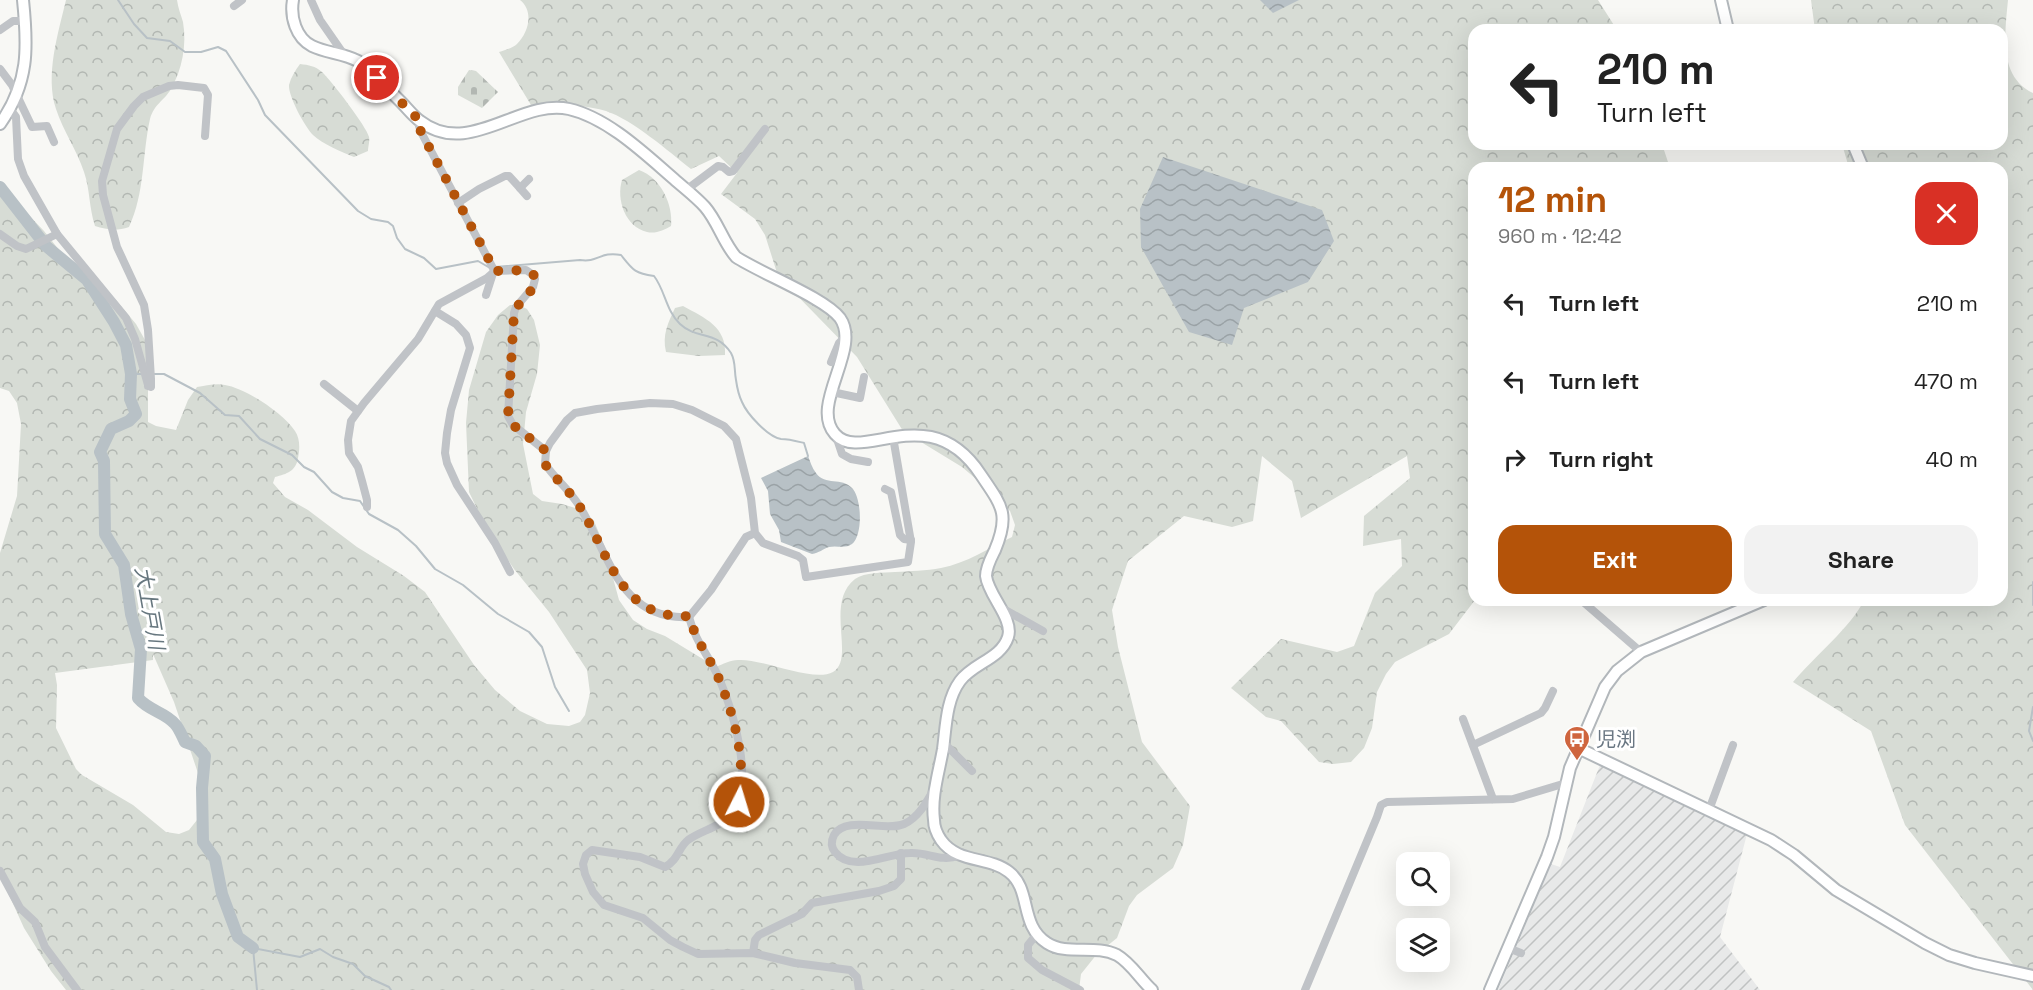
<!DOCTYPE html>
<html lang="en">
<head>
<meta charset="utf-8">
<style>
	body { margin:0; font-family:"Space Grotesk","Noto Sans JP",sans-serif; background:#f2f2f2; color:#222; height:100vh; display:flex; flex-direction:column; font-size:22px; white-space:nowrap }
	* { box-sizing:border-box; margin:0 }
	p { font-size:20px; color:#767676 }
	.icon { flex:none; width:33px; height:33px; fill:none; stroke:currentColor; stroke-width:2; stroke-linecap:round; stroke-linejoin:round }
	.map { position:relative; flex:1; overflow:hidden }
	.drawer { position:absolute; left:1468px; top:162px; width:540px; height:444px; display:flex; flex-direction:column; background:#fff; border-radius:18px; box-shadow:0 6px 24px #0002 }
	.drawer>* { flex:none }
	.top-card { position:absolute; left:1468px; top:24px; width:540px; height:126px; border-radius:18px; box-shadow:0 6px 24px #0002; background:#fff; color:#222; overflow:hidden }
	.tools { position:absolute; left:1396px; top:852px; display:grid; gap:12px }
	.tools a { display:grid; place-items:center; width:54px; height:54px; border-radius:12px; background:#fff; box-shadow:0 6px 24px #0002; font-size:30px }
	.pin { position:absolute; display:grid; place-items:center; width:51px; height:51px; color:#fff; margin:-26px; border:3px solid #fff; border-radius:50%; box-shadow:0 2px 6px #0007 }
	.me { position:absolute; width:66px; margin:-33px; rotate:5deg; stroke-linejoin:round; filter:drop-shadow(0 0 4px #0008) }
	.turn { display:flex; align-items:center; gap:21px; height:126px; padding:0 30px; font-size:27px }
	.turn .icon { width:78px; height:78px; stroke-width:2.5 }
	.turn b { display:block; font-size:42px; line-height:51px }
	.round { display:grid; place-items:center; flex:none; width:63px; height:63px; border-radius:18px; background:#f2f2f2 }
	.overview { display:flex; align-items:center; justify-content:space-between; height:102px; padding:0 30px }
	h1 { font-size:36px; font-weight:600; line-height:45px; color:#b45309 }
	.button { display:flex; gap:12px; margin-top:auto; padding:12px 30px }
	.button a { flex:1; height:69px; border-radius:18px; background:#b45309; color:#fff; font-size:24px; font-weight:600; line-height:69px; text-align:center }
	.button a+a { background:#f2f2f2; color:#222 }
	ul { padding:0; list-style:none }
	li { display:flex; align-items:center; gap:18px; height:78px; padding:0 30px }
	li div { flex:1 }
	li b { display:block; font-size:22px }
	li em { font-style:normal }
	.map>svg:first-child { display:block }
	.industrial { fill:url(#industrial-furrows) }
	.forest { fill:url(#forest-crowns); fill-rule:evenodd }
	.cemetery { fill:url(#cemetery-stones) }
	.water { fill:url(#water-waves) }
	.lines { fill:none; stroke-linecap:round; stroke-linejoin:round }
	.stream { stroke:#b8c1c6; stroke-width:2 }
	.river { stroke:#b8c1c6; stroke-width:12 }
	.secondary-casing { stroke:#b2b7bb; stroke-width:14 }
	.street { stroke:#c0c3c7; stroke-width:8 }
	.secondary { stroke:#fff; stroke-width:10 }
	.route { stroke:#b45309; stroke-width:10; stroke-dasharray:0 18 }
	.labels { text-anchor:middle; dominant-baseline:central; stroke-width:6; stroke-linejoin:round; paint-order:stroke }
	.poi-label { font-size:20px; fill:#6a7783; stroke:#fff; text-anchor:start }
	.water-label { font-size:21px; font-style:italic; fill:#67777f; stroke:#fff }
</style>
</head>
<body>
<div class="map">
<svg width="2033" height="990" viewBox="0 0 2033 990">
	<defs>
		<pattern id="industrial-furrows" width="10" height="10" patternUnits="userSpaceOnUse" patternTransform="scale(1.5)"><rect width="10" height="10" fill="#e8e9e9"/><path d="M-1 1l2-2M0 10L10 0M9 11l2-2" fill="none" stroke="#c0c2c2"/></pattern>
		<pattern id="forest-crowns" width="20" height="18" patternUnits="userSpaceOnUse" patternTransform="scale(1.5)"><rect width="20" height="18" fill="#d7dcd5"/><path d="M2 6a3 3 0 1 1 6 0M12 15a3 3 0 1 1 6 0" fill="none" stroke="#b2b7b2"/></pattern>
		<pattern id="cemetery-stones" width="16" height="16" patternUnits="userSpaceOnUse" patternTransform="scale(1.5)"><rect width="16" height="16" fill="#d7dcd5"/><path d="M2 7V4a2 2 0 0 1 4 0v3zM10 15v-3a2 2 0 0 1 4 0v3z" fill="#b2b7b2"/></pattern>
		<pattern id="water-waves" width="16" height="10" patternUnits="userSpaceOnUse" patternTransform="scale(1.5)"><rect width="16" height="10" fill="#b8c1c6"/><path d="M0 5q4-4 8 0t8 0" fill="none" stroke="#9aa2a6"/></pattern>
	</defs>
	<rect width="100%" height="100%" fill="#f8f8f5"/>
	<path class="industrial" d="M1600,765L1747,834L1720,937L1760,990H1498L1551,864L1560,867Z"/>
	<g class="forest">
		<path d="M66,0H177C178,8 181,15 183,22C187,45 182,70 171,89C164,101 154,104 150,119C142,155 145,193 129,227C117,231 107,230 95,226C89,208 90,189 84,172C77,150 63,131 56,109C45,75 58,34 66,0Z"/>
		<path d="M520,0H1598L1617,30H1474V144H1662L1670,168H1474L1475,600L1449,634L1395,662L1386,674L1377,692L1372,728L1364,748L1351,762L1333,764L1319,762L1281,721L1266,717L1231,688L1281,639L1337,652L1354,646L1375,593L1402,566L1401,539L1363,546L1364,516L1410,478L1407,456L1301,518L1292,481L1262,456L1253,521L1232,527L1184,516L1128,561L1112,610L1118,647L1142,742L1190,806L1183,845L1173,868L1137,895L1129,906L1117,938L1097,954L1081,974L1079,990H66L51,971L24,928L0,875V553L17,496L21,424L17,403L9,391L0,388V185L44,231L71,265L116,300L136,324L145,340L148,369V422L156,426L176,430L188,400L197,387C205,386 216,383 225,385C245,388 283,413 295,431C300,438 300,449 298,458C296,471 287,474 275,477L273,483L285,497L308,510L357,547L404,576L425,592L474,665L495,690L520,711L547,724L569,726L580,722L585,715L590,693L587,670L549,612L514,569L487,529L469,492L466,423L469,390L486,332L498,315L510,305H519L527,309L534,320L540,345L537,374L526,412L523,444L533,494L542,501L562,504L582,510L594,521L604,545L619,600L633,620L647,629L665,636L716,667C723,664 730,660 738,660C761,658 813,683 833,672C856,659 824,603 855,579C865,572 883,573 895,572C910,571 926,571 941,568C967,563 989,548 1012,537L1015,525L1010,511L989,490L962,467L903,431L857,357L778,276L765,235L755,219L721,194L737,173L719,156L691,169C668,151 633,120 606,111C583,105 554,102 531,105L499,52C505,50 513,48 517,44C529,32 534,11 520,0ZM153,654L174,702L200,779L202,800L197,820L189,830L179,834L166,832L133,805L82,775L76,769L56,728L57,685L55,673L153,660Z"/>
		<path d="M1811,0H2008C2005,32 1998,77 2033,93V990L1905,825L1871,731L1793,682C1813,658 1852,626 1864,600H2002V168H1849L1842,144H2002V30H1815Z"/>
		<path d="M300,64C309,65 315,66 322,72C330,79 367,127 369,137C370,141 368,147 368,151L354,157C342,152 322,144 313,135C305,127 288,96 289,85C291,77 295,71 300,64Z"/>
		<path d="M639,170C661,178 673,204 671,226C664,230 656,234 647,232C625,227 616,199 622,180Z"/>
		<path d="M683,306C705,318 727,327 725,355L699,356L666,352C662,335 668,323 675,308Z"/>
	</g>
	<path class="cemetery" d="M469,70L476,71L498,92L482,108L458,95V87Z"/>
	<g class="water">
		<path d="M1260,0H1299L1273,13Z"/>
		<path d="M1163,157L1322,210L1334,241L1308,282L1244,308L1232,345L1189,332L1141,247L1140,209Z"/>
		<path d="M808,456C810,461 812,468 816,473C825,486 842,477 852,488C862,498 863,536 852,544C845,549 837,545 829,547C823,549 819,553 812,554L781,542L779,530L770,514L768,491L761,478Z"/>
	</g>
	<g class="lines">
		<g class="stream">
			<path d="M118,0L134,24L147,38L170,41L185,52H201L218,47L226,51L258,100L265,115L358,211L371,219L388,222L393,226L397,238L405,249L424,258L436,269L478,261L490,268"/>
			<path d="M495,267L580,260C598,263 600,251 621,255C633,270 634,273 654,276C665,290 666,311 680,324C697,340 716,330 731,353C736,362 734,370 736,380C737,387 739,396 742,402C747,414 768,437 781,439C789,439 796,441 804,443L808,456"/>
			<path d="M131,374H143"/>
			<path d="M152,374H164L200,393L225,415L239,416L260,439L292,455L304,467L314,472L332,492L343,498L360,501L369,514L398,530L416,546L435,569L463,585L498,614L529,632L542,647L555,687L569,711"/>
			<path d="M2033,582V605"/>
			<path d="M2033,707L2029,731L2033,741"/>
			<path d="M257,990L253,948L300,957L320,949L333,957L353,964L365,976L389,987L391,990"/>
		</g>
		<path class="river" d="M0,187L46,246L87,280L114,322L126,345L131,374L130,399L136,414L129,421L111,429L100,452L104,461L105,534L124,565L131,614L141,649L138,698C149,711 165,712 175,724C179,728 182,736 185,742L196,746L205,756L202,788L203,842L215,859L222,894L238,937L253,948"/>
		<defs>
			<g id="secondary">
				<path d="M293,0C290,17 296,38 312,46C326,53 343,53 358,61C373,74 387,88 401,102C407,108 413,116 420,121C469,159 520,98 569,109C608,118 645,154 674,179C684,188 696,197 705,207C718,222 723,242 736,257C760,273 825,298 840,318C862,349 809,405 835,434C862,465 929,396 981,475C1002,506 1010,514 995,550C991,558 986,567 986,576C988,595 1014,619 1008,637C1001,659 973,663 960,681C946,700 946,727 943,749C939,772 931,796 934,820C934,827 937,834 941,840C958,864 989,856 1009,872C1032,890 1019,925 1047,943C1067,956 1095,944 1117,955C1131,963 1140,979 1152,990"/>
				<path d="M1721,0L1728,30"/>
				<path d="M0,124C29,83 28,48 23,0"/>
				<path d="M1853,144L1863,168"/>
				<path d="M1578,748L1771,840L1794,855L1836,890L1925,943L1949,955L1975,963L2033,976"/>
				<path d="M1490,990L1547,857L1554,837L1570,768L1605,687L1617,671L1641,652L1764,600"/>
			</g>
		</defs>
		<use href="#secondary" class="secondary-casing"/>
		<g class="street">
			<path d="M311,0L320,20L345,56"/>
			<path d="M234,6L242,0"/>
			<path d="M0,30L13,21H25"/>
			<path d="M0,69L12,85L32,127L47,126L54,142"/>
			<path d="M10,109L16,117L18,159L24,176L57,234L126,318L135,339L148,385"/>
			<path d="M421,122L419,126L421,132L494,270L486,295"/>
			<path d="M520,188L527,196"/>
			<path d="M686,190L718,166L723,167L729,172L733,171L765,129"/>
			<path d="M458,203L479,189L505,176H509L520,188L529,179"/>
			<path d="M0,234L17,246L26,249L57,234"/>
			<path d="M435,311L456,324L466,335L470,348L451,410L447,433L445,453L447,463L457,485L495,543L510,572"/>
			<path d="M831,362L839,343L845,337"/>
			<path d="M324,384L358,411"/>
			<path d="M148,386L151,387V379L148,330L144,305L117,247L103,195L102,181L117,129L134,106L143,97L169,86L178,85L204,88L208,95L205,136"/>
			<path d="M832,392L860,398L864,377"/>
			<path d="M836,436L842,454L851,459L868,462"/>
			<path d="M885,489L891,492L900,535L904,539L911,540"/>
			<path d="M367,507V500L362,481L358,467L349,453L348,440L351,421L364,403L418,339L439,304L487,278L495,271L526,270L532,274L535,279L533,287L516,307L514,313L508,416L513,425L546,451"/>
			<path d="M755,533L746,537L711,590L689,617C620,621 609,554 580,507C569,489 556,480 545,464L546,451L550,443L567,420L575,413L597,409L650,403L673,404L692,410L724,426L736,439L751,498L755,533L763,543L798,556L803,560L806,577L908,562L911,542L893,437"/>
			<path d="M1581,600L1641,652"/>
			<path d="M1000,607L1043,631"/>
			<path d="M689,617C695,641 709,656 719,678C733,711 756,784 731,814C719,828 702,830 688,840C678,848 679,859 665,867L640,857L592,850L586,855L583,864L585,874L593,892L604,905L643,918L670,940L683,947L698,954L753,953L795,963L850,970L857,977L859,990"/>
			<path d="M1463,719L1493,799"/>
			<path d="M944,743L972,771"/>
			<path d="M1473,745L1541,713L1545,708L1553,691"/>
			<path d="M934,789C927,802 918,818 904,824C885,832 846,815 834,835C831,841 831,847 835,852C852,874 888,853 910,853C929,852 939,862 959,856"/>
			<path d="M1709,810L1733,745"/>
			<path d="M0,871L20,908L35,922L45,947L77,990"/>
			<path d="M1037,934L1028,945V958L1042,970L1080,990"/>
			<path d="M1508,948L1521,953"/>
			<path d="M753,953L755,940L759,935L802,914L812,903L879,891L894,886L901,879V853"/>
			<path d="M1305,990L1377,817L1381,805L1387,802L1513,799L1566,783"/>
		</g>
		<use href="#secondary" class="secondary"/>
	</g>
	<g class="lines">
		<path class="route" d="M377,78L421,122L419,126L421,132L495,271C506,271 548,265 532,289C526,298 518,303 514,313L508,416L513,425L546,451L545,464C556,480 570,491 580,507C609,554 620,620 689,616C696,642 709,656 719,679C735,718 746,760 739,802"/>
	</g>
	<defs>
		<symbol id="bus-pin" viewBox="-11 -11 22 30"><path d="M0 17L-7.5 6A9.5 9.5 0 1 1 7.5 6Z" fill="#cf653e" stroke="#fff"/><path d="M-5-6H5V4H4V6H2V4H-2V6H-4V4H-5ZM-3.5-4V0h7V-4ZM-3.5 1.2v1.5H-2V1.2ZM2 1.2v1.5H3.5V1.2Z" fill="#fff"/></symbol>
	</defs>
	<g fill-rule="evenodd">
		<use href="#bus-pin" x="1562" y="724" width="30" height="40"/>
	</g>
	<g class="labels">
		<g class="poi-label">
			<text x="1596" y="739">児渕</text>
		</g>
		<g class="water-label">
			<text transform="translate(150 608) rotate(80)">大上戸川</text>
		</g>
	</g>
</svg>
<div class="tools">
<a><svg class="icon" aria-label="search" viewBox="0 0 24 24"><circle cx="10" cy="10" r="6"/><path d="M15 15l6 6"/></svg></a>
<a><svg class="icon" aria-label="layers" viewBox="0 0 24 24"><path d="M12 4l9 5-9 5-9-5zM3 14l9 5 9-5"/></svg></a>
</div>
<div class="pin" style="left:377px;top:78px;background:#d93025"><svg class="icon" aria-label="arrive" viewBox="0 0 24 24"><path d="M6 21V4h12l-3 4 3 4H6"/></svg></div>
<svg class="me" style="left:739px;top:802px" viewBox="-20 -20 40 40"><circle r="17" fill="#b45309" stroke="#fff" stroke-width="3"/><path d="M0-11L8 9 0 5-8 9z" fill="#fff"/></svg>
<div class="top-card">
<div class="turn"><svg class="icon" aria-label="left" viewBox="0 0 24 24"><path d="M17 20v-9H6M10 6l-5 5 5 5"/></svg><div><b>210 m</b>Turn left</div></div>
</div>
<section class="drawer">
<div class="overview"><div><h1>12 min</h1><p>960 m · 12:42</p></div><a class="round" style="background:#d93025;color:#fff"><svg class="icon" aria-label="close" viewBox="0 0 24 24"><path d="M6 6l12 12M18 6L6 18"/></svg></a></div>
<ul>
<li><svg class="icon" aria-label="left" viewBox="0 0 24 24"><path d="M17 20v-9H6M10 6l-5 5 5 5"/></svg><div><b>Turn left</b></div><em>210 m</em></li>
<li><svg class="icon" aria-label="left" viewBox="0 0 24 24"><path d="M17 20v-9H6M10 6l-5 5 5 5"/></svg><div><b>Turn left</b></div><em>470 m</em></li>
<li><svg class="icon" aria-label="right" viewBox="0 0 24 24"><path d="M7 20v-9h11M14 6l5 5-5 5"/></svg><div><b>Turn right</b></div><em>40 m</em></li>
</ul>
<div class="button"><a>Exit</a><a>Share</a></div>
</section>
</div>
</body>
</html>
